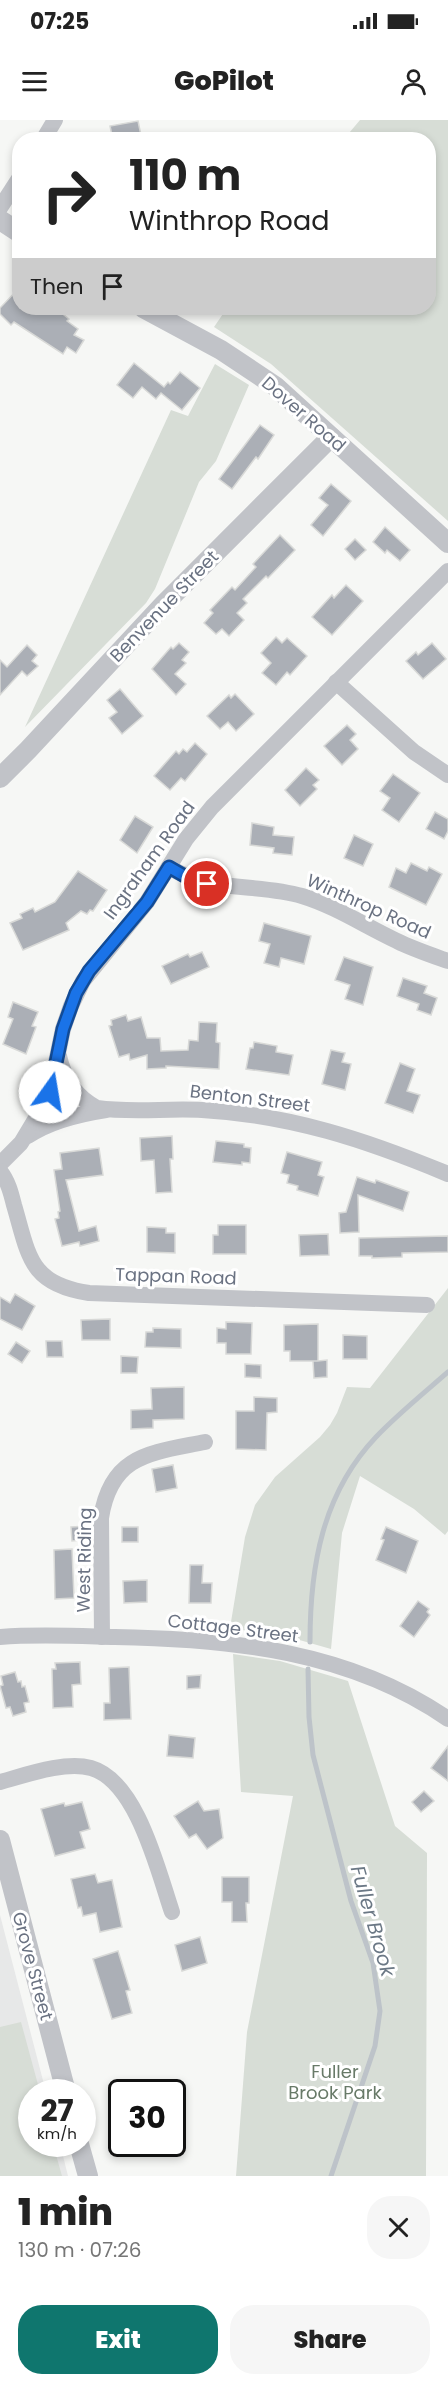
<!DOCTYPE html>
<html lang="en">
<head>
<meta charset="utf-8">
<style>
	body { margin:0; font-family:Poppins,sans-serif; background:#f6f6f6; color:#222; height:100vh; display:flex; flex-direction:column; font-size:22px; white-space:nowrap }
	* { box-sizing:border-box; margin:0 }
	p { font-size:20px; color:#767676 }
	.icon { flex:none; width:33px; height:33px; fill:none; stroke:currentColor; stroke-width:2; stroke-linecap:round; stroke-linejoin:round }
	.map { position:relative; height:2056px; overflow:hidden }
	.sheet { display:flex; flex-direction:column; background:#fff; flex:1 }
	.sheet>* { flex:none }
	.guide { position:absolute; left:12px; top:12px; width:424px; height:183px; border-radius:24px; box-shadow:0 3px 9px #0003; background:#fff; color:#222; overflow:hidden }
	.speed { position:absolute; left:18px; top:1959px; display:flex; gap:12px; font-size:30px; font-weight:700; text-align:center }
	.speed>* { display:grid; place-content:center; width:78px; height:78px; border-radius:50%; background:#fff; box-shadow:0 3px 9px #0003; line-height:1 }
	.speed small { font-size:15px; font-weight:400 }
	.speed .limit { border:3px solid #111; border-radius:9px; background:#fff; color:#111 }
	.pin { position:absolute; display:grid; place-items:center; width:51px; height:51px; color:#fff; margin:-26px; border:3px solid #fff; border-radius:50%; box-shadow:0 2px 6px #0007 }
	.me { position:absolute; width:66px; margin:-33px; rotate:13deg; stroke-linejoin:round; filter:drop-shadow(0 0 4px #0008) }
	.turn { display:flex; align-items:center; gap:21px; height:126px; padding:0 18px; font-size:27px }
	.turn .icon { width:78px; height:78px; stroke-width:2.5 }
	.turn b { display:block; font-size:42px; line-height:51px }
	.then { display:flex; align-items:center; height:57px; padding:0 18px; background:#0003; gap:12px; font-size:22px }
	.round { display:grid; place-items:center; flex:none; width:63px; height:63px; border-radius:24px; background:#f6f6f6 }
	.summary { display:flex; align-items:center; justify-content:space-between; height:102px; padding:0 18px }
	h1 { font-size:36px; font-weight:800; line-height:45px }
	.primary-button { display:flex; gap:12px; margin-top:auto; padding:12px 18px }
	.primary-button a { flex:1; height:69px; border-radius:24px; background:#0f766e; color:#fff; font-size:24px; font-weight:800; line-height:69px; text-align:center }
	.primary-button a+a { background:#f6f6f6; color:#222 }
	.status { display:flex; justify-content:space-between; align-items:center; height:42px; padding:0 30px; background:#fff; direction:ltr }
	.status svg { height:16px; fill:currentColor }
	header { display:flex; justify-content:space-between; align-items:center; height:78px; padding:0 18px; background:#fff; font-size:27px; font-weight:800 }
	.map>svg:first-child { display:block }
	.built { fill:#e7e8e8 }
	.green { fill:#d7ddd6 }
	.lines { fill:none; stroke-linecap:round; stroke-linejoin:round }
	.stream { stroke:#bdc3c9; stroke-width:5 }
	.building { fill:#abafb6; stroke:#d8d9d7; stroke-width:1.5 }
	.minor { stroke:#c1c3c8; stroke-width:16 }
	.tertiary { stroke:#c1c3c8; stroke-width:20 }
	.route-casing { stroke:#114b97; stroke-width:15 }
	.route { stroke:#1a73e8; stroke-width:10 }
	.labels { text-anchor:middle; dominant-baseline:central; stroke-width:6; stroke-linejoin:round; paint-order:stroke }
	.street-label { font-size:18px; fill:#6a7282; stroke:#fff }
	.park-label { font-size:18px; fill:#687a68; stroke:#fff }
	.water-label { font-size:20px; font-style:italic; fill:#6b7885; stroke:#fff }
</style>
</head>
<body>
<div class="status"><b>07:25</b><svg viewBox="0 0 49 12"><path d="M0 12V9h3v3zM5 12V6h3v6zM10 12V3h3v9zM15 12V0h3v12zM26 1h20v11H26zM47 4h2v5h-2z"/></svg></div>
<header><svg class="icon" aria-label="menu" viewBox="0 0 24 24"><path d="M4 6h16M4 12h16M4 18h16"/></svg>GoPilot<svg class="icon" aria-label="person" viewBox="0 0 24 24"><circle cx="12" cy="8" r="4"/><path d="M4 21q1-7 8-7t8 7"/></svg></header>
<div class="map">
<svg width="448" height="2056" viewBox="0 0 448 2056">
	<rect width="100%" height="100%" fill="#f6f7f5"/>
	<path class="built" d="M0,1795L46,1972H32V2024H60L68,2056H0Z"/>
	<g class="green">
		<path d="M360,0H448V401L271,244L214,207L227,188H429V20L344,19Z"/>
		<path d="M215,244L249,265L216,341L199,362L155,469L146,483L25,607L171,290L188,296Z"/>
		<path d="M448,1168V1411L445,1415L414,1389L360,1356L342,1413L331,1529L296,1519L230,1508L245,1417L255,1385L275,1357L320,1317L330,1305L337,1293L347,1267L370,1268Z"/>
		<path d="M233,1534L280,1541L348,1561L395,1706L427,1733L426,2056H236L247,1912L293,1676L241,1672Z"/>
		<path d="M21,1902L40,1972H32V2024H53L62,2056H0V1907Z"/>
	</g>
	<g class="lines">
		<g class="stream">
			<path d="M310,1522C310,1447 322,1374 376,1317C398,1294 424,1273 448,1252"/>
			<path d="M308,1549L309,1597L313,1635L351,1781L373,1843L380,1891L375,1926L331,2056"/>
		</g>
	</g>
	<g class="building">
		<path d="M138,1L142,20H113L110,6Z"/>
		<path d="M20,167V188H47L57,194L59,191L69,199L67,201L78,209L74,215L84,220L76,233L67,227L63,234L14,202L11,205L0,194V188Z"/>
		<path d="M134,243L164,267L168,262L170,264L180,252L200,268L182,290L161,273L156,279L142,267L133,278L117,265Z"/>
		<path d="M260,305L274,315L258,339L256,337L232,369L219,359Z"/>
		<path d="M331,364L351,381L323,416L311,405L328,385L319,378Z"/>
		<path d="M385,407L410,430L400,441L387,430L385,433L373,422Z"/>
		<path d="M280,415L295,430L268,458L266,456L243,479L247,483L237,493L244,500L229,516L222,509L216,514L204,503L213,493L210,490L232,467L235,470L256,447L253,444Z"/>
		<path d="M355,419L366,430L355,440L345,429Z"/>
		<path d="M346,465L363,481L332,515L312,497L332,475L334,478Z"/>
		<path d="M276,517L282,523L287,518L307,536L290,555L287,552L276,565L262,553L271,543L261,533Z"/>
		<path d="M179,523L189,532L182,540L186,543L175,554L186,564L176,575L152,549L171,527L173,529Z"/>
		<path d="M432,523L446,539L423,559L406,541L416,532L418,535Z"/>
		<path d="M27,525L37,535L32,541L38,546L27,556L22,551L0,575V540L7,547Z"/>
		<path d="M120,569L143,596L122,614L109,598L117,592L107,580Z"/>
		<path d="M235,574L254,594L236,611L228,602L220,609L207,596L229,575L231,578Z"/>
		<path d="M347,605L356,614L350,620L358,629L342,645L324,626Z"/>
		<path d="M195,623L207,634L185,661L181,658L170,670L154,656L176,631L179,634L183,629L187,632Z"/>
		<path d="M306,648L319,660L313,665L317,669L300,686L285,670Z"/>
		<path d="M393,654L420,673L399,702L382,690L390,678L380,671Z"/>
		<path d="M435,692L448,699V711L444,719L426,709Z"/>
		<path d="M135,696L153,707L137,733L120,720Z"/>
		<path d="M252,703L274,707L273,715L294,717L292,735L273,733L274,728L250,725Z"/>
		<path d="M354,715L373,724L363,746L344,738Z"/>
		<path d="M411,743L427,751L429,747L442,754L426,785L389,767L396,748L406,753Z"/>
		<path d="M78,751L107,770L93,791L90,790L87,794L81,791L66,803L69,810L23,830L10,803L22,798L20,794L33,788L35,792L55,782Z"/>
		<path d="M264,803L311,816L304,844L281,838L279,847L264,843L270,824L259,821Z"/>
		<path d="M202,832L209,847L171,864L162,846L188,834L190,837Z"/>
		<path d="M344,837L373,847L363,885L345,879L350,865L335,860Z"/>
		<path d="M403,858L427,866L424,873L437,878L431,895L417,890L419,884L397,876Z"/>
		<path d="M13,882L38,892L32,906L36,907L26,934L3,924L13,899L8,897Z"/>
		<path d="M126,895L128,901L141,897L147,918H160L161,931L188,930L189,920L198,921L199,902L217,903L216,922L220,923L219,949L166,946V948L147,949V935L130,940L129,934L119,937L109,906L112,905L111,900Z"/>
		<path d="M254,922L277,926L276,932L293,935L289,955L246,949L250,928H253Z"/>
		<path d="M331,930L345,933L342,942L351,944L345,970L322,964Z"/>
		<path d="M400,943L415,949L407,971L420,975L413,993L385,983Z"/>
		<path d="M172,1016L173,1039H170L172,1072L156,1073L154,1040L141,1041L140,1018Z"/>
		<path d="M216,1021L244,1024V1027L251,1028L250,1043L242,1042V1045L213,1042Z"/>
		<path d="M99,1028L103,1055L66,1060L79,1111L96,1106L99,1121L80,1126L79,1122L62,1126L55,1099L59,1098L58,1092L60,1091L54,1050L62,1049L60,1033Z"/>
		<path d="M287,1032L322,1042L318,1055L324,1057L318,1076L297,1070L298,1066L287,1063L289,1055L281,1053Z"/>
		<path d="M357,1057L375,1063L376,1060L409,1072L403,1091L358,1075L359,1112L340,1113L339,1093L346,1092Z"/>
		<path d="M218,1105H246V1134H213V1115H218Z"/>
		<path d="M147,1107L166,1108V1113H175V1133L147,1132Z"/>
		<path d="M328,1114L329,1135L300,1136L299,1115Z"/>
		<path d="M448,1116V1132L402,1133V1137L372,1138V1136H359V1118Z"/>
		<path d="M15,1174L35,1186L22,1210L0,1199V1177L10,1183Z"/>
		<path d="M110,1199V1220H82L81,1200Z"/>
		<path d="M226,1202L252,1203L251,1234H226V1223H217V1208L226,1209Z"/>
		<path d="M318,1204V1241L327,1240V1257L314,1258L313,1241H318H290V1231H284V1205Z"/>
		<path d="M153,1208L181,1209V1228L145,1227L146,1212H153Z"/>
		<path d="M343,1215L367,1216V1239H343Z"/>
		<path d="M46,1221H62L63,1237H47Z"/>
		<path d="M16,1222L30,1231L22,1243L8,1234Z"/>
		<path d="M121,1236L138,1237L137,1253H121Z"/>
		<path d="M245,1244L261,1245V1258L245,1257Z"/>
		<path d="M184,1267V1299L153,1300V1308L131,1309V1290L152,1289L151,1268Z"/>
		<path d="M254,1277L277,1278V1292L267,1293L266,1330L236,1329V1291H254Z"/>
		<path d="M173,1345L177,1368L156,1372L152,1349Z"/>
		<path d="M89,1406L90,1419L72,1421L71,1407Z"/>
		<rect x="122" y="1407" width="16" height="15"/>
		<path d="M386,1407L418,1421L406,1453L376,1440L384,1420L381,1419Z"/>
		<path d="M72,1429L74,1478L55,1479L54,1430Z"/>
		<path d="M190,1445H203L202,1463H212L211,1483H189Z"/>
		<path d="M147,1460V1482L124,1483L123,1461Z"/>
		<path d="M418,1481L429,1489L427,1492L430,1495L414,1517L400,1506Z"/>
		<path d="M80,1542L81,1564L72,1565L73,1587L53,1588L52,1549H56L55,1543Z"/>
		<path d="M129,1547L131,1599L104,1600V1583H110L109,1548Z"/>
		<path d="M15,1552L18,1562L21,1561L22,1567L25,1566L29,1582L24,1583L26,1592L13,1596L10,1587L6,1588L0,1566L3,1565L1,1556Z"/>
		<path d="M201,1555L200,1568L187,1569V1556Z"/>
		<path d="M169,1615L195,1618L193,1638L167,1636Z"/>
		<path d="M448,1626V1661L431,1648Z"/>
		<path d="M424,1671L434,1681L421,1692L412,1682Z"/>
		<path d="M198,1681L204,1691L219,1689L223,1718L207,1729L196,1714L189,1718L174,1696Z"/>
		<path d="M82,1682L90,1709L80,1712L85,1728L55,1736L41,1689L64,1683L65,1686Z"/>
		<path d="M95,1754L98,1763L112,1760L122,1807L100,1812L96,1793L83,1796L81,1787L78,1788L71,1759Z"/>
		<path d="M222,1757H249V1783H246L247,1802H232V1782H222Z"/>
		<path d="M200,1817L207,1843L182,1851L175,1825Z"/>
		<path d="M118,1831L130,1870L126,1871L132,1893L112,1899L93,1839Z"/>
	</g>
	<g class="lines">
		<g class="minor">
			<path d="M43,20L55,0"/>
			<path d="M0,88L20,57"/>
			<path d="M336,562L414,632L448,655"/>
			<path d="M169,747C210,773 257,763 302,776C335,786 365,806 397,821C413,829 431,835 448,841"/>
			<path d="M59,936C64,959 76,977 97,988C132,993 167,988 202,990C291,995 366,1020 448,1054"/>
			<path d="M28,1016C50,1001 80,994 106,990"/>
			<path d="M0,1044L21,1023L45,983L52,962L63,909L71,886L83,861L147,782L186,719L212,687L448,451"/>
			<path d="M0,1051C8,1061 11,1073 14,1085C29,1136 29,1164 89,1173L427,1185"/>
			<path d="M0,1517C38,1514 77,1516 115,1517C231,1519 350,1531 448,1599"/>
			<path d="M102,1517L101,1398C111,1334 151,1333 205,1322"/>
			<path d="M0,1662C26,1655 64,1641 91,1648C137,1661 158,1751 172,1792"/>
		</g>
		<g class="tertiary">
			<path d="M0,100L20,113"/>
			<path d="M143,188L221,230L275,266L448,423"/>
			<path d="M0,658L28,630L163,485L331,317"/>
			<path d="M0,1720L66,1972"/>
			<path d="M79,2024L88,2056"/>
		</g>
	</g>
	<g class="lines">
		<defs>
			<path id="route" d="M50,972L63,909L76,873L89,851L147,782L169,747L188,758L207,764"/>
		</defs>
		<use href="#route" class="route-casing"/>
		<use href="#route" class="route"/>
	</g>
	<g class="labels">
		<g class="street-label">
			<text transform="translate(304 294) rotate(41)">Dover Road</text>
			<text transform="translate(164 486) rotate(-46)">Benvenue Street</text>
			<text transform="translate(149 740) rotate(-54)">Ingraham Road</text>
			<text transform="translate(369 786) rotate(24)">Winthrop Road</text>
			<text transform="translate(250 978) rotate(7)">Benton Street</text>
			<text transform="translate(176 1156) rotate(2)">Tappan Road</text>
			<text transform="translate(84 1440) rotate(-89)">West Riding</text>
			<text transform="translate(233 1508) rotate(7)">Cottage Street</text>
			<text transform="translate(33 1846) rotate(75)">Grove Street</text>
		</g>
		<g class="park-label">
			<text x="335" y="1951">Fuller<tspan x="335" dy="21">Brook Park</tspan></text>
		</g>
		<g class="water-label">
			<text transform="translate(373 1801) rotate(74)">Fuller Brook</text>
		</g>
	</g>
</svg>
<div class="speed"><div>27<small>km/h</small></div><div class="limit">30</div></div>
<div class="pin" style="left:207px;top:764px;background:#d93025"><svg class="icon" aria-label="arrive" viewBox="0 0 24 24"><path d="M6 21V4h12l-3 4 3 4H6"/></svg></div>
<svg class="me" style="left:50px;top:972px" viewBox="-20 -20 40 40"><circle r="19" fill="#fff"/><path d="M0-13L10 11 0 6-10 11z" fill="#1a73e8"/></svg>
<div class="guide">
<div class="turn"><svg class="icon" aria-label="right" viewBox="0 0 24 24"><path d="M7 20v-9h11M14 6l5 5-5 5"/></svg><div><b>110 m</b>Winthrop Road</div></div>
<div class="then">Then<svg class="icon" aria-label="arrive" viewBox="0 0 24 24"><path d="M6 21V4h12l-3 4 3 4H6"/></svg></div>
</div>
</div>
<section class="sheet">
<div class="summary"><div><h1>1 min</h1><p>130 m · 07:26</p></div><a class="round"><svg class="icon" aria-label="close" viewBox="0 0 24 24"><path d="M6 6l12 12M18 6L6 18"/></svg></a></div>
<div class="primary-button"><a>Exit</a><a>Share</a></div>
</section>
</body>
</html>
